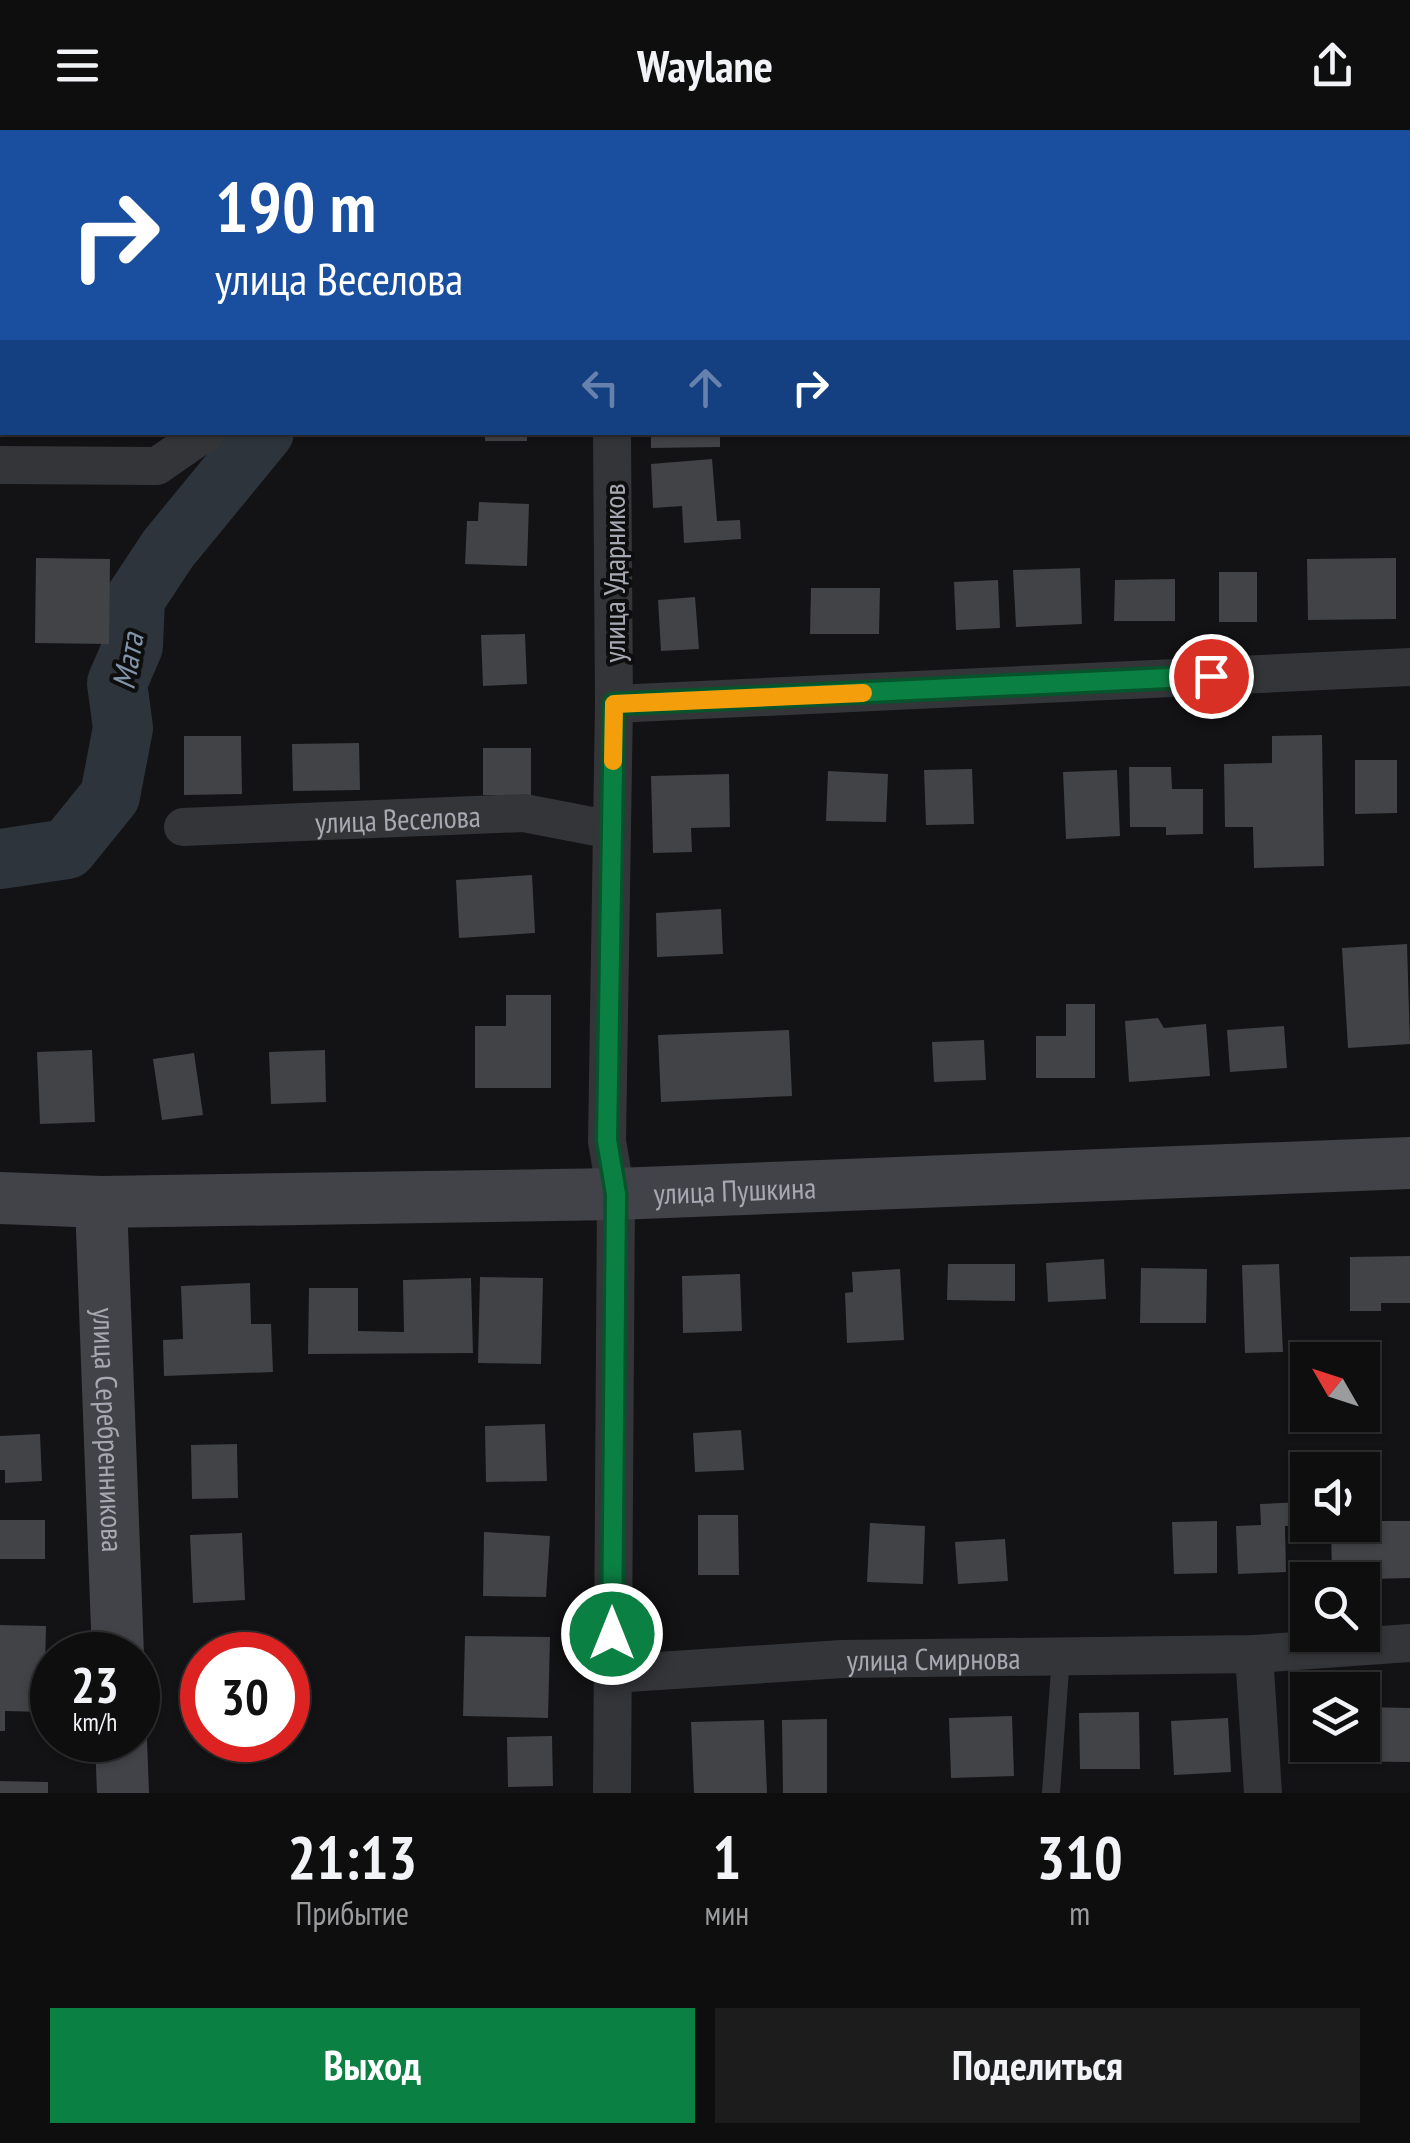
<!DOCTYPE html>
<html lang="ru">
<head>
<meta charset="utf-8">
<style>
	body { margin:0; font-family:"PT Sans Narrow",sans-serif; background:#1c1c1d; color:#f1f3f6; height:100vh; display:flex; flex-direction:column; font-size:38px; white-space:nowrap }
	* { box-sizing:border-box; margin:0 }
	p { font-size:32px; color:#9b9c9e }
	.icon { flex:none; width:55px; height:55px; fill:none; stroke:currentColor; stroke-width:2; stroke-linecap:round; stroke-linejoin:round }
	.map { position:relative; height:1663px; overflow:hidden }
	.side { display:flex; flex-direction:column; background:#0e0e0f; flex:1 }
	.side>* { flex:none }
	.hud { position:absolute; left:0px; top:0px; width:1410px; height:305px; box-shadow:0 2px 8px #0004,0 0 0 2px #2e2e2f; background:#1a4fa0; color:#fff; overflow:hidden }
	.needle { width:65px; rotate:309deg }
	.controls { position:absolute; left:1290px; top:1212px; display:grid; gap:20px }
	.controls a { display:grid; place-items:center; width:90px; height:90px; border-radius:0px; background:#0e0e0f; box-shadow:0 2px 8px #0004,0 0 0 2px #2e2e2f; font-size:50px }
	.speed { position:absolute; left:30px; top:1502px; display:flex; gap:20px; font-size:50px; font-weight:700; text-align:center }
	.speed>* { display:grid; place-content:center; width:130px; height:130px; border-radius:50%; background:#0e0e0f; box-shadow:0 2px 8px #0004,0 0 0 2px #2e2e2f; line-height:1 }
	.speed small { font-size:25px; font-weight:400 }
	.speed .limit { border:15px solid #d22; background:#fff; color:#111 }
	.pin { position:absolute; display:grid; place-items:center; width:85px; height:85px; color:#fff; margin:-42px; border:5px solid #fff; border-radius:50%; box-shadow:0 2px 10px #0007 }
	.me { position:absolute; width:110px; margin:-55px; rotate:0deg; stroke-linejoin:round; filter:drop-shadow(0 0 8px #0008) }
	.turn { display:flex; align-items:center; gap:35px; height:210px; padding:0 50px; font-size:45px }
	.turn .icon { width:130px; height:130px; stroke-width:2.5 }
	.turn b { display:block; font-size:70px; line-height:85px }
	.lanes { display:flex; align-items:center; height:95px; padding:0 50px; background:#0003; justify-content:center; gap:50px; direction:ltr }
	.lanes .off { opacity:.35 }
	.eta { display:flex; justify-content:space-evenly; align-items:center; height:170px; text-align:center }
	.eta b { font-size:60px; font-weight:700; line-height:70px }
	.button { display:flex; gap:20px; margin-top:auto; padding:20px 50px }
	.button a { flex:1; height:115px; border-radius:0px; background:#0b8043; color:#fff; font-size:40px; font-weight:700; line-height:115px; text-align:center }
	.button a+a { background:#1c1c1d; color:#f1f3f6 }
	header { display:flex; justify-content:space-between; align-items:center; height:130px; padding:0 50px; background:#0e0e0f; font-size:45px; font-weight:700 }
	.map>svg:first-child { display:block }
	.lines { fill:none; stroke-linecap:round; stroke-linejoin:round }
	.river { stroke:#2d343b; stroke-width:60 }
	.building { fill:#424346 }
	.lane { stroke:#343538; stroke-width:18 }
	.street { stroke:#343538; stroke-width:38 }
	.secondary { stroke:#424348; stroke-width:52 }
	.route-casing { stroke:#07532c; stroke-width:25 }
	.route { stroke:#0b8043; stroke-width:18 }
	.slow { stroke:#f59e0b; stroke-width:18 }
	.labels { text-anchor:middle; dominant-baseline:central; stroke-width:8; stroke-linejoin:round; paint-order:stroke }
	.street-label { font-size:30px; fill:#a6a9b2; stroke:#0e0e0f }
	.water-label { font-size:32px; font-style:italic; fill:#8195aa; stroke:#0e0e0f }
</style>
</head>
<body>
<header><svg class="icon" aria-label="menu" viewBox="0 0 24 24"><path d="M4 6h16M4 12h16M4 18h16"/></svg>Waylane<svg class="icon" aria-label="share" viewBox="0 0 24 24"><path d="M12 15V3M7 8l5-5 5 5M5 13v7h14v-7"/></svg></header>
<div class="map">
<svg width="1410" height="1663" viewBox="0 0 1410 1663">
	<rect width="100%" height="100%" fill="#131214"/>
	<g class="lines">
		<g class="river">
			<path d="M516,2L518,0"/>
			<path d="M0,729L67,719L110,666L123,598L117,553L133,516L135,469L168,419L264,302"/>
		</g>
	</g>
	<g class="building">
		<rect x="485" y="302" width="42" height="9"/>
		<path d="M651,302H720V317L651,318Z"/>
		<path d="M712,329L717,391L740,390L741,409L684,413L682,376L653,378L651,334Z"/>
		<path d="M479,372L529,374L527,436L465,434L467,391H478Z"/>
		<path d="M36,428L110,429L109,514L35,513Z"/>
		<path d="M1396,428V489L1308,490L1307,429Z"/>
		<path d="M1080,438L1082,494L1016,497L1013,440Z"/>
		<rect x="1219" y="442" width="38" height="50"/>
		<path d="M1175,449V491H1114L1115,450Z"/>
		<path d="M998,450L1000,498L956,500L954,452Z"/>
		<path d="M811,458H880L879,504H810Z"/>
		<path d="M695,467L699,519L661,521L658,470Z"/>
		<path d="M525,504L527,554L483,556L481,505Z"/>
		<path d="M1322,605L1324,736L1254,738L1253,697H1225L1224,634L1272,633V606Z"/>
		<path d="M184,606H241L242,664L184,665Z"/>
		<path d="M359,613L360,660L293,661L292,614Z"/>
		<rect x="483" y="618" width="48" height="47"/>
		<path d="M1355,630H1397V683L1355,684Z"/>
		<path d="M1129,637H1171L1172,659H1203V704L1166,705V697H1130Z"/>
		<path d="M972,639L974,694L926,695L924,640Z"/>
		<path d="M1117,640L1120,706L1066,709L1063,642Z"/>
		<path d="M828,641L888,644L886,692L826,691Z"/>
		<path d="M729,644L730,697L691,698L692,722L653,723L651,646Z"/>
		<path d="M532,745L535,803L459,808L456,750Z"/>
		<path d="M721,779L723,824L657,827L656,783Z"/>
		<path d="M1407,814L1410,914L1348,918L1342,818Z"/>
		<path d="M506,865H551V958H475V896H506Z"/>
		<path d="M1066,874H1095V948H1036V906H1066Z"/>
		<path d="M1158,888L1164,898L1206,894L1210,946L1129,952L1125,891Z"/>
		<path d="M1284,896L1287,938L1230,942L1227,900Z"/>
		<path d="M789,900L792,966L661,972L658,905Z"/>
		<path d="M984,910L986,950L934,952L932,912Z"/>
		<path d="M92,920L95,992L40,994L37,922Z"/>
		<path d="M325,920L326,972L271,974L269,922Z"/>
		<path d="M194,923L203,985L162,990L153,929Z"/>
		<path d="M1410,1126V1173H1381V1181H1350V1127Z"/>
		<path d="M1104,1129L1106,1169L1048,1172L1046,1133Z"/>
		<path d="M948,1134H1015V1171L947,1170Z"/>
		<path d="M1279,1134L1283,1222L1245,1223L1242,1135Z"/>
		<path d="M1141,1138L1207,1139L1206,1193H1140Z"/>
		<path d="M900,1139L904,1210L847,1213L845,1163L853,1162L852,1142Z"/>
		<path d="M740,1144L742,1201L683,1203L682,1146Z"/>
		<path d="M480,1147L543,1148L541,1234L478,1233Z"/>
		<path d="M471,1148L473,1223L308,1224L309,1158H358V1201L404,1202L403,1150Z"/>
		<path d="M250,1153L251,1194H271L273,1242L164,1246L163,1210L183,1209L181,1156Z"/>
		<path d="M545,1294L547,1351L486,1352L485,1296Z"/>
		<path d="M741,1300L744,1340L695,1342L693,1303Z"/>
		<path d="M40,1304L42,1351L5,1353V1340H0V1306Z"/>
		<path d="M237,1314L238,1368L192,1369L191,1315Z"/>
		<path d="M1305,1372L1306,1395L1285,1396L1286,1442L1238,1444L1236,1396L1261,1395L1260,1374Z"/>
		<path d="M698,1385H738L739,1445H698Z"/>
		<rect x="0" y="1390" width="45" height="39"/>
		<path d="M1217,1391V1443L1174,1444L1172,1392Z"/>
		<path d="M1362,1391H1410V1448L1332,1450L1331,1395H1362Z"/>
		<path d="M870,1393L925,1396L923,1454L867,1452Z"/>
		<path d="M484,1402L550,1406L546,1467L483,1466Z"/>
		<path d="M242,1403L245,1470L193,1473L190,1405Z"/>
		<path d="M1005,1409L1008,1451L958,1454L955,1412Z"/>
		<path d="M0,1495L46,1496L44,1582L5,1581V1601H0Z"/>
		<path d="M465,1506L550,1507L548,1588L463,1586Z"/>
		<path d="M196,1561H202V1610L197,1611Z"/>
		<path d="M1362,1577L1410,1578V1632L1324,1631V1615H1362Z"/>
		<path d="M1139,1582L1140,1639H1080L1079,1583Z"/>
		<path d="M1012,1586L1014,1646L951,1648L949,1588Z"/>
		<path d="M1228,1588L1231,1642L1174,1645L1171,1591Z"/>
		<path d="M827,1589V1663H783L782,1590Z"/>
		<path d="M764,1590L767,1663H694L691,1592Z"/>
		<path d="M552,1606L553,1656L508,1657L507,1607Z"/>
		<path d="M0,1651L48,1652V1663H0Z"/>
	</g>
	<g class="lines">
		<path class="lane" d="M1051,1663L1061,1526"/>
		<g class="street">
			<path d="M360,0L361,2"/>
			<path d="M960,0V2"/>
			<path d="M1408,112H1410"/>
			<path d="M0,335L157,336L206,302"/>
			<path d="M614,574L1410,537"/>
			<path id="s1" d="M183,697L524,683L612,700"/>
			<path d="M1254,1524L1263,1663"/>
			<path id="s2" d="M612,1544L842,1529L1254,1524L1410,1513"/>
			<path d="M612,1663L616,1064L607,1011L614,574L612,302"/>
		</g>
		<g class="secondary">
			<path id="s3" d="M0,1068L101,1072L616,1064L1410,1033"/>
			<path id="s4" d="M101,1072L118,1525"/>
			<path d="M121,1610L123,1663"/>
		</g>
	</g>
	<g class="lines">
		<defs>
			<path id="route" d="M612,1504L616,1064L607,1010L614,574L1211,546"/>
		</defs>
		<use href="#route" class="route-casing"/>
		<use href="#route" class="route"/>
		<path class="slow" d="M613,631L614,574L863,563"/>
	</g>
	<g class="labels">
		<g class="street-label">
			<text transform="translate(613 443) rotate(-90)">улица Ударников</text>
			<text stroke="none"><textPath href="#s1" startOffset="215">улица Веселова</textPath></text>
			<text stroke="none"><textPath href="#s3" startOffset="735">улица Пушкина</textPath></text>
			<text stroke="none"><textPath href="#s4" startOffset="228">улица Серебренникова</textPath></text>
			<text stroke="none"><textPath href="#s2" startOffset="322">улица Смирнова</textPath></text>
		</g>
		<g class="water-label">
			<text transform="translate(127 531) rotate(-80)">Мата</text>
		</g>
	</g>
</svg>
<div class="controls">
<a><svg class="needle" viewBox="-14 -14 28 28"><path d="M0-13l5 13h-10z" fill="#e53935"/><path d="M0 13l5-13h-10z" fill="#9b9c9e"/></svg></a>
<a><svg class="icon" aria-label="sound" viewBox="0 0 24 24"><path d="M4 9h4l5-4v14l-5-4H4zM17 9q2 3 0 6"/></svg></a>
<a><svg class="icon" aria-label="search" viewBox="0 0 24 24"><circle cx="10" cy="10" r="6"/><path d="M15 15l6 6"/></svg></a>
<a><svg class="icon" aria-label="layers" viewBox="0 0 24 24"><path d="M12 4l9 5-9 5-9-5zM3 14l9 5 9-5"/></svg></a>
</div>
<div class="speed"><div>23<small>km/h</small></div><div class="limit">30</div></div>
<div class="pin" style="left:1211px;top:546px;background:#d93025"><svg class="icon" aria-label="arrive" viewBox="0 0 24 24"><path d="M6 21V4h12l-3 4 3 4H6"/></svg></div>
<svg class="me" style="left:612px;top:1504px" viewBox="-20 -20 40 40"><circle r="17" fill="#0b8043" stroke="#fff" stroke-width="3"/><path d="M0-11L8 9 0 5-8 9z" fill="#fff"/></svg>
<div class="hud">
<div class="turn"><svg class="icon" aria-label="right" viewBox="0 0 24 24"><path d="M7 20v-9h11M14 6l5 5-5 5"/></svg><div><b>190 m</b>улица Веселова</div></div>
<div class="lanes"><svg class="icon off" aria-label="left" viewBox="0 0 24 24"><path d="M17 20v-9H6M10 6l-5 5 5 5"/></svg><svg class="icon off" aria-label="ahead" viewBox="0 0 24 24"><path d="M12 20V5M6 11l6-6 6 6"/></svg><svg class="icon" aria-label="right" viewBox="0 0 24 24"><path d="M7 20v-9h11M14 6l5 5-5 5"/></svg></div>
</div>
</div>
<section class="side">
<div class="eta">
<div><b>21:13</b><p>Прибытие</p></div>
<div><b>1</b><p>мин</p></div>
<div><b>310</b><p>m</p></div>
</div>
<div class="button"><a>Выход</a><a>Поделиться</a></div>
</section>
</body>
</html>
